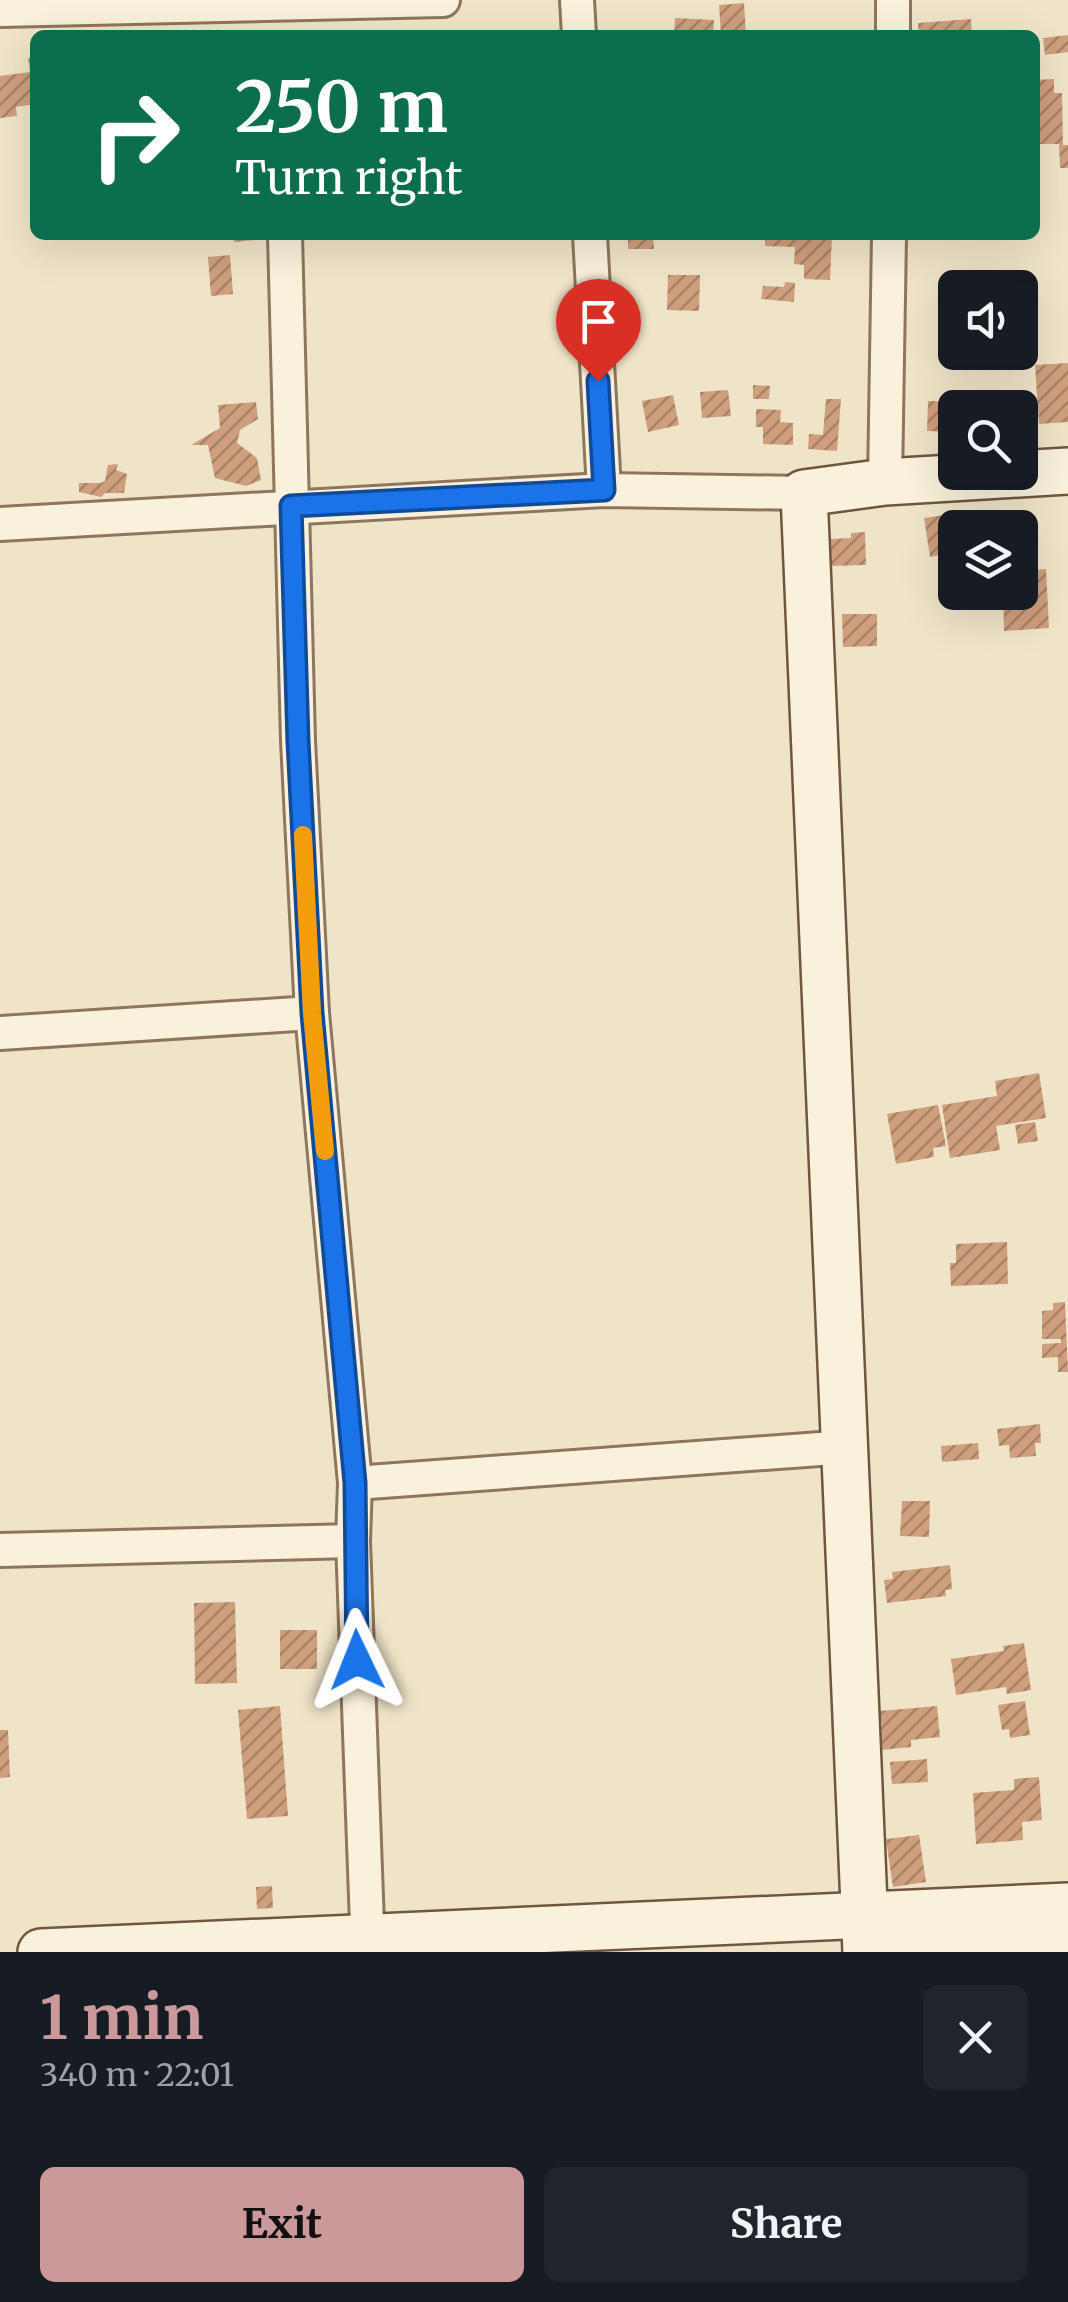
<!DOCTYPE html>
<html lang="en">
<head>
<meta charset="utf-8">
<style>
	body { margin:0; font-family:Merriweather,serif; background:#20242c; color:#f1f3f6; height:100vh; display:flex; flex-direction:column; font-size:38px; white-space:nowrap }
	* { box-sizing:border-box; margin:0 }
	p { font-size:32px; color:#9ea1a6 }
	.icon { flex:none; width:55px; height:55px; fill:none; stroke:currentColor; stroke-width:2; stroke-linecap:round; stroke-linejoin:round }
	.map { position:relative; height:1952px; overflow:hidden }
	.sheet { display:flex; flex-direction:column; background:#171b24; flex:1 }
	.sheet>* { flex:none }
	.guide { position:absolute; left:30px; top:30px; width:1010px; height:210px; border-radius:15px; box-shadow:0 10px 40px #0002; background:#0b6e4f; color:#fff; overflow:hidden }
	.fabs { position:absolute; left:938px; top:270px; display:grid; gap:20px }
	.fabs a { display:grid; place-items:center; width:100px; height:100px; border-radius:15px; background:#171b24; box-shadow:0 10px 40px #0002; font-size:50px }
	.pin { position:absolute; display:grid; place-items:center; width:85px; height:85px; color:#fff; margin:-102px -42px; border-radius:50% 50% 50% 0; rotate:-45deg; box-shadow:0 0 10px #0007 }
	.pin .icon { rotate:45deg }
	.me { position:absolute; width:110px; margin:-55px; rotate:358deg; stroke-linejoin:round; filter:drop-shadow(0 0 8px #0008) }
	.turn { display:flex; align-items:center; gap:35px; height:210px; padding:0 40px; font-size:45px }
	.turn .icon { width:130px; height:130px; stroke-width:2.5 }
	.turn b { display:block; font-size:70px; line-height:85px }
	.round { display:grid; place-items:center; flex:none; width:105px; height:105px; border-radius:15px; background:#20242c }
	.head { display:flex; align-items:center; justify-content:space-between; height:170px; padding:0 40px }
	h1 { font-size:60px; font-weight:700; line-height:75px; color:#cc999b }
	.button { display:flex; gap:20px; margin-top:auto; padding:20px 40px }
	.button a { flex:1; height:115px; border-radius:15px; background:#cc999b; color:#111; font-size:40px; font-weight:700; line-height:115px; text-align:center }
	.button a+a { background:#20242c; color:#f1f3f6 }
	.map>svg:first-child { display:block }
	.building { fill:url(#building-hatch) }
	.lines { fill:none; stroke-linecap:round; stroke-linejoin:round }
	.street-casing { stroke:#8d765c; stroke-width:38 }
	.secondary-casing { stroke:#6f573f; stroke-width:50 }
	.street { stroke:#faf1dc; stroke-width:32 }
	.secondary { stroke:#faf1dc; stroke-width:45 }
	.route-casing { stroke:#114b97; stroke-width:25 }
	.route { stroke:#1a73e8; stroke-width:18 }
	.slow { stroke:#f59e0b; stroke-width:18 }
</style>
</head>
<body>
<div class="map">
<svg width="1068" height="1952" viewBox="0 0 1068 1952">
	<defs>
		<pattern id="building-hatch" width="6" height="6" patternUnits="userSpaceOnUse" patternTransform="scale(2.5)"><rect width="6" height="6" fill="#cf9f7d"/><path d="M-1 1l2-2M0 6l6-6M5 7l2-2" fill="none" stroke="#a98266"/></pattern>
	</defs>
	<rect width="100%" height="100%" fill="#f0e4c8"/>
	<g class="building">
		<path d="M744,3L746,35H721L719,5Z"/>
		<path d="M675,18L714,20L713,35H674Z"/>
		<path d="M971,19L972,35H919L918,23Z"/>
		<path d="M1068,35V52L1045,55L1043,38Z"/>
		<path d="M35,57V104L16,107L17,116L0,118V76L30,72L28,58Z"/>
		<path d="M1054,79V93H1062L1063,145H1068V168H1060L1059,144H1035V80Z"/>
		<path d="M233,235H255V240L234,242Z"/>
		<path d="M628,235H653L654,249H628Z"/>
		<path d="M765,235H832L830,280L804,279V265L794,264L795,247L765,246Z"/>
		<path d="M230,255L233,294L211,296L208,257Z"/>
		<path d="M668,275H700L699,311L667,310Z"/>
		<path d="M785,282L795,283L794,302L761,299L763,286L784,287Z"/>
		<path d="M1068,363V422L1039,424L1035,365Z"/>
		<path d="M753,385L770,386L769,399H753Z"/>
		<path d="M728,390L731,416L702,418L700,392Z"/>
		<path d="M673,395L679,425L648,432L642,401Z"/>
		<path d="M826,399H841L837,451L808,449L809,434L823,435Z"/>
		<path d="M928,401L990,403V408H955V432L927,431Z"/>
		<path d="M256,402L258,419L240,430L237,443L257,458L261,480L246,486L215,478L208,445H191L220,428L218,405Z"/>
		<path d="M756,409L781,410L780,422L793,423V445L763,444V427H756Z"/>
		<path d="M118,464L116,470L127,474L124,493H105L101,497L79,492V483H101L105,481L108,465Z"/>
		<path d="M978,510L981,528H955V568L943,570L941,555L930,557L924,518Z"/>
		<path d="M865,532L866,565L831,566V539L851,538V533Z"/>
		<path d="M1020,556H1033V570L1046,569L1049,628L1004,631L1003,592H1020Z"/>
		<path d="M842,614H877V646L843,647Z"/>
		<path d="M1039,1073L1046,1118L996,1126L1000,1150L950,1158L942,1105L997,1096L995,1081Z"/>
		<path d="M938,1105L946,1146L933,1148L934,1157L896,1164L887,1114Z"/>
		<path d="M1035,1122L1038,1141L1018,1144L1015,1125Z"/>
		<path d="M1007,1242L1008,1284L951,1286L950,1263H956V1244Z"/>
		<path d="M1065,1302L1068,1372H1058V1357L1042,1358V1344L1061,1343V1339H1042V1311L1053,1310V1303Z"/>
		<path d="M1040,1424L1041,1443H1035L1036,1456L1010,1458L1009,1445L999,1446L997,1429Z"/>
		<path d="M978,1443L979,1459L942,1462L941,1446Z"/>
		<path d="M902,1501H930L929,1537L900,1536Z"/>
		<path d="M950,1565L952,1589L945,1590L946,1596L887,1603L884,1580L893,1579L892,1572Z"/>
		<path d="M235,1602L237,1683L195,1684L194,1603Z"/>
		<rect x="280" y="1630" width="37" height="39"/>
		<path d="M1024,1643L1031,1690L1007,1694L1006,1687L956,1695L951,1659L1004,1651L1003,1646Z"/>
		<path d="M1025,1701L1030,1735L1010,1738L1009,1729L1002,1730L998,1705Z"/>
		<path d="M280,1706L288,1816L247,1819L238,1710Z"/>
		<path d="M937,1706L940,1737L911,1740V1747L872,1751L871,1728L882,1727L880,1711Z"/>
		<path d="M0,1730H8L10,1777L0,1778Z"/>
		<path d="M927,1759L928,1782L892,1784L890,1762Z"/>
		<path d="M1039,1777L1042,1820L1022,1822L1023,1840L976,1844L973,1793L1014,1790V1779Z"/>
		<path d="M919,1835L926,1882L893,1887L886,1839Z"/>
		<path d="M272,1886L273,1908L257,1909L256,1887Z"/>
	</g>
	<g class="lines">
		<defs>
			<g id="street">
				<path d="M577,0L579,35"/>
				<path d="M0,10L443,0"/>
				<path d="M893,35V0"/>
				<path d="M285,235L298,741L312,1013L355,1483L353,1541L368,1952"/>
				<path d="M590,235L604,490"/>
				<path d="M885,482L889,235"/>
				<path d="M0,524L604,490L804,493"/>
				<path d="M0,1033L312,1013"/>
				<path d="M355,1483L847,1447"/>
				<path d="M0,1550L353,1541"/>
			</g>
			<g id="secondary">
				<path d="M41,1952L1068,1906"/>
				<path d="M866,1952L804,493L885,482L1068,471"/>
				<path d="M904,1952L1068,1944"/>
			</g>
		</defs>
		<use href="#street" class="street-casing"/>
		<use href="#secondary" class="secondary-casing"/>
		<use href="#street" class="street"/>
		<use href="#secondary" class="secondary"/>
	</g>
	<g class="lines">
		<defs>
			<path id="route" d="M357,1660L355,1483L312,1013L298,741L291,506L604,490L598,381"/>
		</defs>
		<use href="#route" class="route-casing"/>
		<use href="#route" class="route"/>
		<path class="slow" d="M303,835L312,1013L325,1151"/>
	</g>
</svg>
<div class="fabs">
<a><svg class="icon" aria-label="sound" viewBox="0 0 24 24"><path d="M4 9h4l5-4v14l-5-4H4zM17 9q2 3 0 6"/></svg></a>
<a><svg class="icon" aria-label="search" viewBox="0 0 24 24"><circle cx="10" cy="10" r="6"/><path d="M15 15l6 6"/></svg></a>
<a><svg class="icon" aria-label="layers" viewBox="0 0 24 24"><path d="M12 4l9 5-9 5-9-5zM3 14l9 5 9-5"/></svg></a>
</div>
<div class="pin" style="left:598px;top:381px;background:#d93025"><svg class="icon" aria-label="arrive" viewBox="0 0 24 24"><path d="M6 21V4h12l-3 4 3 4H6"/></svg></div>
<svg class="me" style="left:357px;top:1660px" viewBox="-20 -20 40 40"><path d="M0-17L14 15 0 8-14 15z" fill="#1a73e8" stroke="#fff" stroke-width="4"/></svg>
<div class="guide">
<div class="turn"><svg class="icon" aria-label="right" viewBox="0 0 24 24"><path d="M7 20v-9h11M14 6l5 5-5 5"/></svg><div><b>250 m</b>Turn right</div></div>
</div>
</div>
<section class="sheet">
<div class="head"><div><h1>1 min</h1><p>340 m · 22:01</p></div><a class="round"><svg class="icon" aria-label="close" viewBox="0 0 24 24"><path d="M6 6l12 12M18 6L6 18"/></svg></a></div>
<div class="button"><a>Exit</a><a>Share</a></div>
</section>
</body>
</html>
